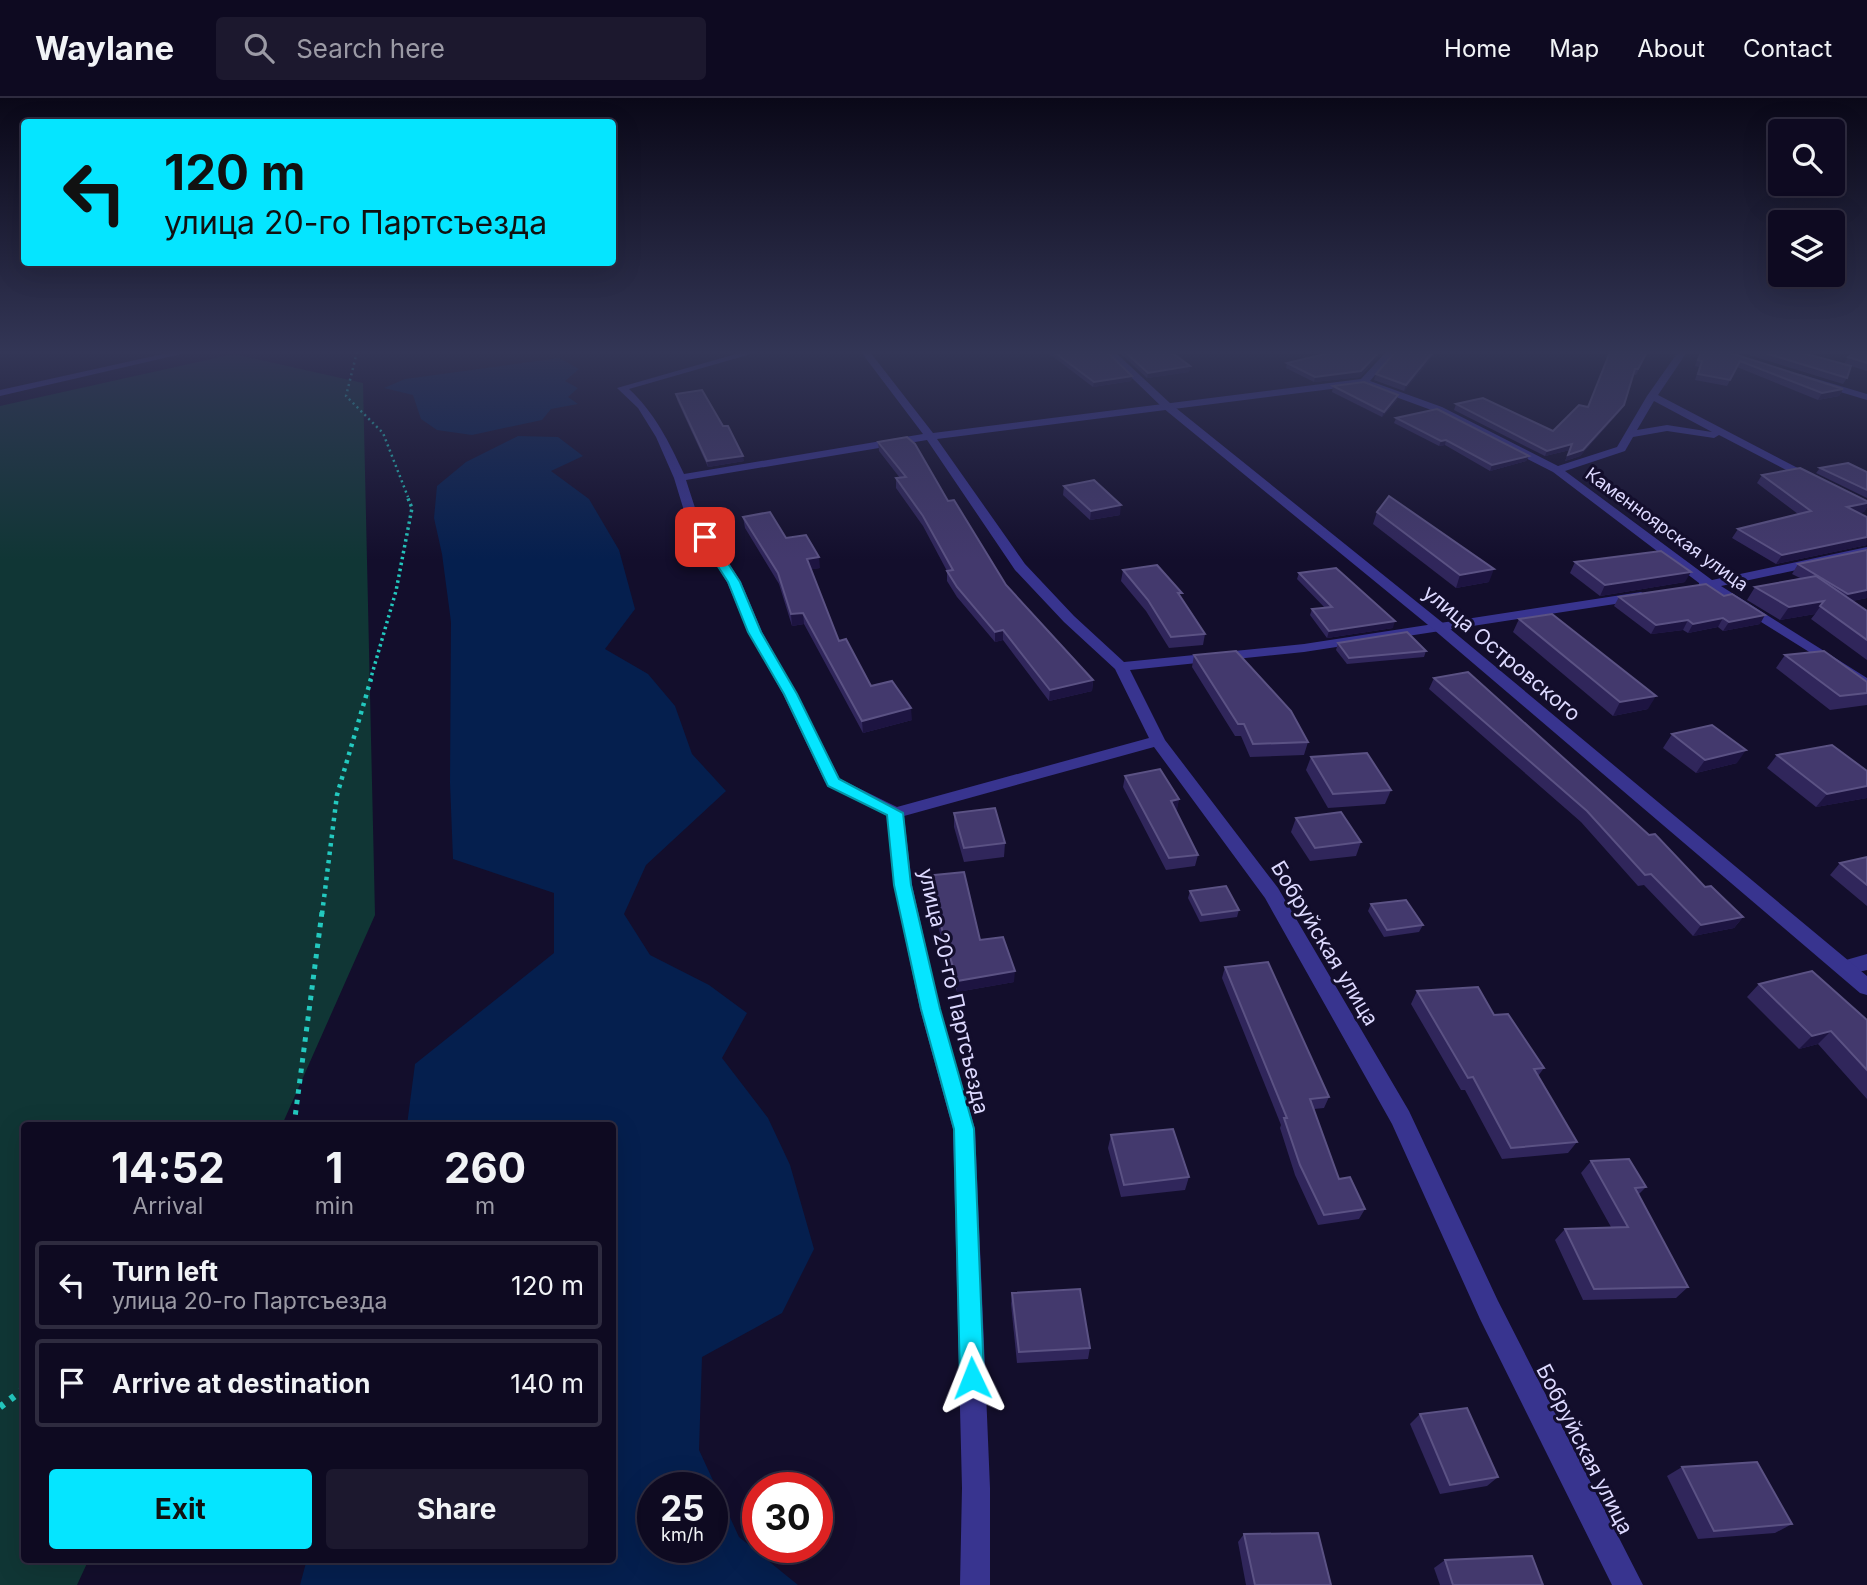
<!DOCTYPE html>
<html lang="en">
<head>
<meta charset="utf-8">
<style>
	body { margin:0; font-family:Inter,sans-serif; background:#1c182e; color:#f1f3f6; height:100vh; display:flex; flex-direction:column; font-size:26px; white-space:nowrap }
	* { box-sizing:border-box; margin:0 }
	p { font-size:23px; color:#9b9aa5 }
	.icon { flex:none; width:38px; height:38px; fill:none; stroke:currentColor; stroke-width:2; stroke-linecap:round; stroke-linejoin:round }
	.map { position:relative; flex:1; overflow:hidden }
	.panel { position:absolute; left:21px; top:1024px; width:595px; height:441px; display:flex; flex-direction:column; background:#0e0a21; border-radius:7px; box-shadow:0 7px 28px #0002,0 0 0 2px #2e2b3f }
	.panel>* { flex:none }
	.banner { position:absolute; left:21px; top:21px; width:595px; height:147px; border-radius:7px; box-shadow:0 7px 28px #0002,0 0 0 2px #2e2b3f; background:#05e5ff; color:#111; overflow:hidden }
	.fabs { position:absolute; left:1768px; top:21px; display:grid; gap:14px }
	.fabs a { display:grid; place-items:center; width:77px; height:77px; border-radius:7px; background:#0e0a21; box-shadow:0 7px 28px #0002,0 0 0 2px #2e2b3f; font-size:35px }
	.speed { position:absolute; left:637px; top:1374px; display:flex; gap:14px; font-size:35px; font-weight:700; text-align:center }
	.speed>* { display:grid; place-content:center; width:91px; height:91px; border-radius:50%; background:#0e0a21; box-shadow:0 7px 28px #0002,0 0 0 2px #2e2b3f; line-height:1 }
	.speed small { font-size:18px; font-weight:400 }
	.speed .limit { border:10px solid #d22; background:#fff; color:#111 }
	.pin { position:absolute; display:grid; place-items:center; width:60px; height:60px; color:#fff; margin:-30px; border-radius:14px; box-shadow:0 4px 10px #0006 }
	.me { position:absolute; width:77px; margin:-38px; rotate:358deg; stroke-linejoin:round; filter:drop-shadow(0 0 5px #0008) }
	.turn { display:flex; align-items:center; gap:24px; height:147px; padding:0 28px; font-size:32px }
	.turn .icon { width:91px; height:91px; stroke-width:2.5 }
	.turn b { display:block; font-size:49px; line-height:60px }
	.eta { display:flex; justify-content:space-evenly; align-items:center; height:119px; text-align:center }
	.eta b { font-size:42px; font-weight:700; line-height:49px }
	.action { display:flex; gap:14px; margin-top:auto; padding:14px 28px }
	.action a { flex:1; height:80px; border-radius:7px; background:#05e5ff; color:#111; font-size:28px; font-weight:700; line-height:80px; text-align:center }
	.action a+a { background:#1c182e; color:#f1f3f6 }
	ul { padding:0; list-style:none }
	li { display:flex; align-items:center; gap:21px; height:88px; margin:0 14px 10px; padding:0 14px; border:4px solid #2e2b3f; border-radius:7px }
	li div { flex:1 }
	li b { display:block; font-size:26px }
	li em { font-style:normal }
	header { display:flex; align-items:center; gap:42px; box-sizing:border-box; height:98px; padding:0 35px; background:#0e0a21; border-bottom:2px solid #2e2b3f }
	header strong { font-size:33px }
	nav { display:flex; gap:38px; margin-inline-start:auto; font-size:24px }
	.search { width:490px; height:63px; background:#1c182e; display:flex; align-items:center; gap:18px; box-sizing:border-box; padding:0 24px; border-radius:7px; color:#9b9aa5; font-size:26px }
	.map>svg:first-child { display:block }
	.green { fill:#103635 }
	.water { fill:#051f4e; fill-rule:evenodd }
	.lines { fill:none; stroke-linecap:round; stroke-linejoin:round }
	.path-far4 { stroke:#23c9bf; stroke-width:2.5; stroke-dasharray:2 3.5; stroke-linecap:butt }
	.path-far3 { stroke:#23c9bf; stroke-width:3.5; stroke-dasharray:2.5 3.5; stroke-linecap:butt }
	.path-far2 { stroke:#23c9bf; stroke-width:4.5; stroke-dasharray:3.5 5; stroke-linecap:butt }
	.path-far1 { stroke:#23c9bf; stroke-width:5; stroke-dasharray:4.5 6; stroke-linecap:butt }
	.path { stroke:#23c9bf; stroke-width:7; stroke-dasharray:5 8; stroke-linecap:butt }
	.minor { fill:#38348f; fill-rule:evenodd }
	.tertiary { fill:#38348f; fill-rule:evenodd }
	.wall { fill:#30265b }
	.shaded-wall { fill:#1d1441 }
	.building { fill:#43396d; stroke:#5b5284; stroke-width:2 }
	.route { fill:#05e5ff; stroke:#0395a6; stroke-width:2 }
	.labels { text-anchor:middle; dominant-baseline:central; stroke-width:6; stroke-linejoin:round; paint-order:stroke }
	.far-street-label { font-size:18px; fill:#ddd9ff; stroke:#130e2c }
	.street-label { font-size:21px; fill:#ddd9ff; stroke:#130e2c }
</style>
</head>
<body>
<header>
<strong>Waylane</strong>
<div class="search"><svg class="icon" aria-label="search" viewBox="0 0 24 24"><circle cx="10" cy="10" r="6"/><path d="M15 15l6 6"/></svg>Search here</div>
<nav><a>Home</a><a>Map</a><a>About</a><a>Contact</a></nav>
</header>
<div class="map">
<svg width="1867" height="1487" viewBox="0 0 1867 1487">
	<rect width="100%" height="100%" fill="#130e2c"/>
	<path class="green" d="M234,256L363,285L375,817L282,1027H24V1461H89L77,1487H0V308Z"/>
	<g class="water">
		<path d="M559,260L579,271L565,283L578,290L568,299L578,306L551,311L542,322L472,337L437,332L421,321L413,297L384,290L405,281Z"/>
		<path d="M518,338L558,339L583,358L551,373L589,401L619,452L635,511L605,551L648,576L675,608L692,656L726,693L646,767L624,816L650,857L709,887L747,915L722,960L768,1020L790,1067L814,1151L782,1215L702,1259L699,1352L739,1439L798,1487H300L307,1461H612V1027H407L415,966L554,855V795L453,761L450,685L451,524L442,456L434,420L437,388L466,364ZM653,1390H712V1449H653Z"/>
	</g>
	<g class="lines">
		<path class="path-far4" d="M357,254L346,298L383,335L408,399"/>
		<path class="path-far3" d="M370,583L396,493L412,410L407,398"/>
		<path class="path-far2" d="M322,816L337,697L371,581"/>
		<path class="path-far1" d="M294,1027L322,814"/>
		<path class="path" d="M0,1309L24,1291"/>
		<g class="minor">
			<path d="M172,254H190L0,298V292Z"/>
			<path d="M743,254H758L629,291C655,315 669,344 684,376L923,336L861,254H870L933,335L1361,281L1386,254H1395L1370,283L1442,309L1558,368L1617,349L1647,298L1678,254H1687L1658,297L1817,380V384H1809L1719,337L1714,340L1667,333L1633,339L1625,353L1565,373L1712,482L1867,449V457L1721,488L1867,580V590L1708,491H1699V485L1553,374L1434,313L1363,287L937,341L1025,466L1074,518L1124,564L1304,546L1641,494L1648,498L1641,502L1304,554L1130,572L1165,642L1278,790L1409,1013L1498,1203L1643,1487H1612L1480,1221L1392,1026L1265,800L1154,649L904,718L912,787L940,911L975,1031L990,1390V1487H960L962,1390L953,1031L920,911L894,787L887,718L825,684L783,596L748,534L727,484L685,416L674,380L656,339L638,310L617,290ZM1654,303L1712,334L1667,327L1637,332ZM927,342L1015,472L1064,524L1115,571L1149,640L897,709L840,681L797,596L762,534L741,484L697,416L686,382Z"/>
			<path d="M1800,276L1867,296V302L1797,281V277Z"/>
			<path d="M1867,856V872L1846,877L1839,874L1836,869L1839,864Z"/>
		</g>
		<path class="tertiary" d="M1105,254H1115L1171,306L1443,525L1867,878V897L1860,895L1433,531L1163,310Z"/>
	</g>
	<g class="wall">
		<path d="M1047,254H1107L1132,278L1131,283L1093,289Z"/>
		<path d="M1119,254H1171L1190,268L1189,274L1147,280Z"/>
		<path d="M1333,254H1382L1360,279L1314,284L1286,270L1287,265Z"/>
		<path d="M1647,254L1636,277L1633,276L1621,312L1580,358L1565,363L1570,352L1545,358L1454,312L1456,306L1553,333L1588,309Z"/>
		<path d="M1700,254H1728L1843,291L1839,298L1818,302L1737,269L1727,288L1695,282L1699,269L1695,268Z"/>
		<path d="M1739,254H1799L1844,266L1848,259L1867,254V273L1851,268L1847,280L1843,286Z"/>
		<path d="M1430,261L1404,293L1374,282L1376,276Z"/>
		<path d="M1333,288L1398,297L1397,302L1382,319L1332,294Z"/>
		<path d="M676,296L723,328L744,363L708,369L677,302Z"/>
		<path d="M1396,320L1529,358L1526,363L1490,373L1445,347L1439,348L1394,325Z"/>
		<path d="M878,344L948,403L1006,487L1093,582L1092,593L1049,603L1003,542L995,544L957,499L947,483V473L923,428L896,390V380H900L879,353Z"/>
		<path d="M1820,370L1867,374V400L1816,375Z"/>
		<path d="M1762,377L1867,403V409L1864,414L1858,415L1867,419V447L1776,466L1732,440L1738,431L1798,416L1757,385Z"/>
		<path d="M1064,388L1120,417L1090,422L1063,397Z"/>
		<path d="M1377,414L1489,484L1456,490L1373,426Z"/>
		<path d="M743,419L786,440L820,470L811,471L839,543L871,588L912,622L863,635L804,526L792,528L779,486L745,430Z"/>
		<path d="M1867,452V500L1852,503L1867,513V562L1811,521L1815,516L1780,522L1747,502L1755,489L1800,480L1792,476L1798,466Z"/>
		<path d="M1575,464L1685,484L1600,498L1570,475Z"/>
		<path d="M1123,472L1205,536L1203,547L1169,550L1146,513L1121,483Z"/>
		<path d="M1299,475L1393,530L1327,540L1310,517L1312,511L1325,510L1297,481Z"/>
		<path d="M1619,499L1760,526L1723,533L1718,529L1688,535L1683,532L1651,536L1614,508Z"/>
		<path d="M1519,521L1648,611L1613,618L1513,534Z"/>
		<path d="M1338,545L1426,553L1424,559L1347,566L1336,552Z"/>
		<path d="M1194,557L1308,644L1304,657L1250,659L1241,638H1235L1192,569Z"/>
		<path d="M1785,557L1867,584V607L1830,612L1776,570Z"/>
		<path d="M1434,580L1743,819L1734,830L1693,838L1644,787L1638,788L1581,724L1429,591Z"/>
		<path d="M1672,636L1737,665L1696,675L1663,650Z"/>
		<path d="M1777,657L1867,673V700L1816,709L1767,670Z"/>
		<path d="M1311,659L1391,692L1385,706L1328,710L1306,672Z"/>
		<path d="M1125,678L1179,701L1176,713L1198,757L1195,768L1166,772L1123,689Z"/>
		<path d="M954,715L1005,745L1004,759L964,764L954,729Z"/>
		<path d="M1296,720L1361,744L1356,758L1310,763L1291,734Z"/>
		<path d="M1867,759V808L1830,777L1840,765Z"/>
		<path d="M925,778L980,842L1014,884L957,894L935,818H931L925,790Z"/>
		<path d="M1190,793L1239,812L1237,819L1200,824L1188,800Z"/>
		<path d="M1371,806L1423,827L1419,834L1384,839L1368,813Z"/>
		<path d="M1225,869L1329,999L1324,1010L1314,1011L1339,1081L1365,1111L1359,1121L1318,1127L1295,1077L1280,1030L1281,1027L1222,880Z"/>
		<path d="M1759,886L1867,922V1001L1818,946L1799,951L1747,899Z"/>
		<path d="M1417,893L1494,917L1544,970L1538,978L1577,1044L1568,1055L1502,1061L1465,992H1461L1411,906Z"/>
		<path d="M1111,1037L1189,1079L1185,1092L1121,1099L1108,1050Z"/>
		<path d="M1591,1063L1646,1089L1638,1097L1688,1189L1676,1200L1583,1202L1555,1142L1565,1131L1611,1129L1581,1075Z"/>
		<path d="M1012,1195L1090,1250L1088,1261L1017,1265L1011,1206Z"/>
		<path d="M1420,1316L1498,1379L1487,1388L1440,1396L1410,1326Z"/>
		<path d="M1682,1369L1792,1426L1775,1435L1698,1441L1667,1378Z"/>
		<path d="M1244,1436L1331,1487H1246L1238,1444Z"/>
		<path d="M1445,1462L1543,1487H1440L1434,1470Z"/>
	</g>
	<g class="shaded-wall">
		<path d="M1379,254H1382L1360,279L1314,284L1315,279Z"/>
		<path d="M1433,254H1437L1404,293L1406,287Z"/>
		<path d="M1190,268L1189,274L1147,280L1148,275Z"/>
		<path d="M1132,278L1131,283L1093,289L1094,284Z"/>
		<path d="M1843,291L1839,298L1818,302L1822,295Z"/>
		<path d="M1398,297L1397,302L1382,319L1384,314Z"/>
		<path d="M1624,307L1621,312L1580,358L1565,363L1568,357Z"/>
		<path d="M1446,342L1445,347L1439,348L1441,343Z"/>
		<path d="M1572,346L1570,352L1545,358L1547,353Z"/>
		<path d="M743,358L744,363L708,369L707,363Z"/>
		<path d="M1529,358L1526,363L1490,373L1492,367Z"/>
		<path d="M1867,405V409L1864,414L1841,419L1847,409Z"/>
		<path d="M1121,407L1120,417L1090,422L1091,413Z"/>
		<path d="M1867,439V447L1776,466L1782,457Z"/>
		<path d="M819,459L820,470L808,472L807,461Z"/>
		<path d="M1494,471L1489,484L1456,490L1460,477Z"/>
		<path d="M1691,474L1685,484L1600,498L1605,487Z"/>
		<path d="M1867,492V500L1842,505L1848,496Z"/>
		<path d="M1824,503L1815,516L1780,522L1789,509Z"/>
		<path d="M803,515L804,526L792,528L791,516Z"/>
		<path d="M1765,517L1760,526L1723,533L1729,524Z"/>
		<path d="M1723,520L1718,529L1688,535L1693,526Z"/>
		<path d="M1688,522L1683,532L1651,536L1656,527Z"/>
		<path d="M1395,523L1393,530L1327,540L1329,533Z"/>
		<path d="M1003,532V542L995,544V534Z"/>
		<path d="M1093,582L1092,593L1049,603L1050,592Z"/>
		<path d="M1656,598L1648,611L1613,618L1620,604Z"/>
		<path d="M911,610L912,622L863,635L862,623Z"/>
		<path d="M1746,652L1737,665L1696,675L1705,662Z"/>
		<path d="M1867,688V700L1816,709L1827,696Z"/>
		<path d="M1179,701L1177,713L1168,714L1171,703Z"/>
		<path d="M1743,819L1734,830L1693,838L1701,827Z"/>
		<path d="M1015,873L1014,884L957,894V883Z"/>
		<path d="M1831,933L1818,946L1799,951L1812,938Z"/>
	</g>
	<g class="building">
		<path d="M1054,254H1107L1132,278L1094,284Z"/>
		<path d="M1125,254H1171L1190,268L1148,275Z"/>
		<path d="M1333,254H1379L1361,273L1315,279L1287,265Z"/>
		<path d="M1395,254H1433L1406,287L1376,276Z"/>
		<path d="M1610,254H1647L1638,271H1635L1624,307L1583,352L1568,357L1572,346L1547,353L1456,306L1483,300L1553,333L1579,307L1588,309Z"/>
		<path d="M1701,254H1728L1843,291L1822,295L1740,263L1730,282L1698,276L1702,263L1698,262Z"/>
		<path d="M1762,254H1799L1851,268L1847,280Z"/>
		<path d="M1854,254H1867V265L1848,259Z"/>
		<path d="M1364,284L1398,297L1384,314L1333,288Z"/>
		<path d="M702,292L723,328H728L743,358L707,363L676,296Z"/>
		<path d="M1437,311L1529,358L1492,367L1446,342L1441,343L1396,320Z"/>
		<path d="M907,339L915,346L948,403L954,402L1006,487L1093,582L1050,592L1003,532L995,534L957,489L947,473L953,472L923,418L896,380L906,379L878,344Z"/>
		<path d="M1848,365L1867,374V392L1820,370Z"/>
		<path d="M1800,370L1867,403V405L1847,409L1867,419V439L1782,457L1738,431L1811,413L1762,377Z"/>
		<path d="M1094,382L1121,407L1091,413L1064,388Z"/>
		<path d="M1389,398L1494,471L1460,477L1377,414Z"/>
		<path d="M770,414L786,440L806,437L819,459L807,461L839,543L846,541L871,588L892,583L911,610L862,623L803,515L791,516L778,475L743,419Z"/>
		<path d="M1867,452V492L1848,496L1798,466Z"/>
		<path d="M1661,453L1691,474L1605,487L1575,464Z"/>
		<path d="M1157,467L1182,495H1178L1205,536L1171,539L1148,502L1123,472Z"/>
		<path d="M1336,470L1395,523L1329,533L1312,511L1332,509L1299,475Z"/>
		<path d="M1816,478L1867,513V542L1820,508L1824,503L1789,509L1755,489Z"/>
		<path d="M1706,486L1724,498L1732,496L1765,517L1729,524L1723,520L1693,526L1688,522L1656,527L1619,499Z"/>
		<path d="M1552,516L1656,598L1620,604L1519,521Z"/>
		<path d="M1407,534L1426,553L1349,560L1338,545Z"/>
		<path d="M1236,553L1291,613L1308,644L1253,646L1244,626H1238L1194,557Z"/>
		<path d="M1824,553L1867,584V595L1840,598L1785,557Z"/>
		<path d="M1468,574L1649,737L1655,736L1705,789L1711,788L1743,819L1701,827L1651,776L1645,777L1587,713L1434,580Z"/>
		<path d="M1712,627L1746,652L1705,662L1672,636Z"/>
		<path d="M1832,647L1867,673V688L1827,696L1777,657Z"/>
		<path d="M1367,655L1391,692L1333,696L1311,659Z"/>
		<path d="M1160,671L1179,701L1171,703L1198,757L1169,760L1125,678Z"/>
		<path d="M995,710L1005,745L964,750L954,715Z"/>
		<path d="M1341,714L1361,744L1315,750L1296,720Z"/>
		<path d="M1867,759V787L1840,765Z"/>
		<path d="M964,774L980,842L1003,839L1015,873L957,883L935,807H931L925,778Z"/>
		<path d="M1226,788L1239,812L1202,817L1190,793Z"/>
		<path d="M1406,802L1423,827L1387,832L1371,806Z"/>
		<path d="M1268,864L1329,999L1310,1001L1339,1081L1350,1079L1365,1111L1324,1117L1300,1067L1284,1020H1287L1225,869Z"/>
		<path d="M1812,873L1867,922V972L1831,933L1812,938L1759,886Z"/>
		<path d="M1478,889L1494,917L1508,916L1544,970L1534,971L1577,1044L1511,1050L1473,979L1468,980L1417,893Z"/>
		<path d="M1173,1031L1189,1079L1124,1087L1111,1037Z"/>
		<path d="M1629,1061L1646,1089L1635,1090L1688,1189L1594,1191L1565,1131L1628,1129L1591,1063Z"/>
		<path d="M1080,1191L1090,1250L1019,1254L1012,1195Z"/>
		<path d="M1467,1310L1498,1379L1450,1387L1420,1316Z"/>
		<path d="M1757,1364L1792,1426L1714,1433L1682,1369Z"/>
		<path d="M1318,1435L1331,1487H1255L1244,1436Z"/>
		<path d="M1532,1458L1543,1487H1453L1445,1462Z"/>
	</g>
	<linearGradient id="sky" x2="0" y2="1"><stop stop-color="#0a0818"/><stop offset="0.55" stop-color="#333656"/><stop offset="1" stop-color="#333656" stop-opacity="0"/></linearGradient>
	<rect width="1867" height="462" fill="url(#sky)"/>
	<path class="route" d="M701,436H709L740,484L761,534L797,596L839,681L903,715L911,787L940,911L974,1031L984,1280L981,1288L972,1292L963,1288L960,1280L954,1031L921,911L894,787L887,717L828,688L784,596L748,534L728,484L699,439Z"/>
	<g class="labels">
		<g class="far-street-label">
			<text transform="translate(1667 431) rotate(36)">Каменноярская улица</text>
		</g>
		<g class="street-label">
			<text transform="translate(1502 555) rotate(40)">улица Островского</text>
			<text transform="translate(1325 845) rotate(59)">Бобруйская улица</text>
			<text transform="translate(954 893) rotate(77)">улица 20-го Партсъезда</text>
			<text transform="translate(1585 1351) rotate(63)">Бобруйская улица</text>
		</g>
	</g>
</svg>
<div class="fabs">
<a><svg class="icon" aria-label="search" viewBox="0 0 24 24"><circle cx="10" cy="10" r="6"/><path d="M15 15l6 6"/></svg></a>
<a><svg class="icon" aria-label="layers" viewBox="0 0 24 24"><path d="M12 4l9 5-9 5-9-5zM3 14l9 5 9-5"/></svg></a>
</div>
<div class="speed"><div>25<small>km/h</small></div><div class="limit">30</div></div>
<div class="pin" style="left:705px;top:439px;background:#d93025"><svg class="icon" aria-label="arrive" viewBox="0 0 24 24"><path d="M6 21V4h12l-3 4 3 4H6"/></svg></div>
<svg class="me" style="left:972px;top:1280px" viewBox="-20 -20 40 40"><path d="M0-17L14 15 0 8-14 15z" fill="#05e5ff" stroke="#fff" stroke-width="4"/></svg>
<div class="banner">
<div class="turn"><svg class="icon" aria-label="left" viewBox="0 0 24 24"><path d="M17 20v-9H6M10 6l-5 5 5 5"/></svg><div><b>120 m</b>улица 20-го Партсъезда</div></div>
</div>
<section class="panel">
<div class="eta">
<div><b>14:52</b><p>Arrival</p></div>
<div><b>1</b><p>min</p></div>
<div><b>260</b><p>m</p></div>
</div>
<ul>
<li><svg class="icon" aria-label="left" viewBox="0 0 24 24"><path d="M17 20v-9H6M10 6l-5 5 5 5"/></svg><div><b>Turn left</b><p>улица 20-го Партсъезда</p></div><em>120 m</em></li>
<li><svg class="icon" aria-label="arrive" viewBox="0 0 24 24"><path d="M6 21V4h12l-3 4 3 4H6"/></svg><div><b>Arrive at destination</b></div><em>140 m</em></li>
</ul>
<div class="action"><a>Exit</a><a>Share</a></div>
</section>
</div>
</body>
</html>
